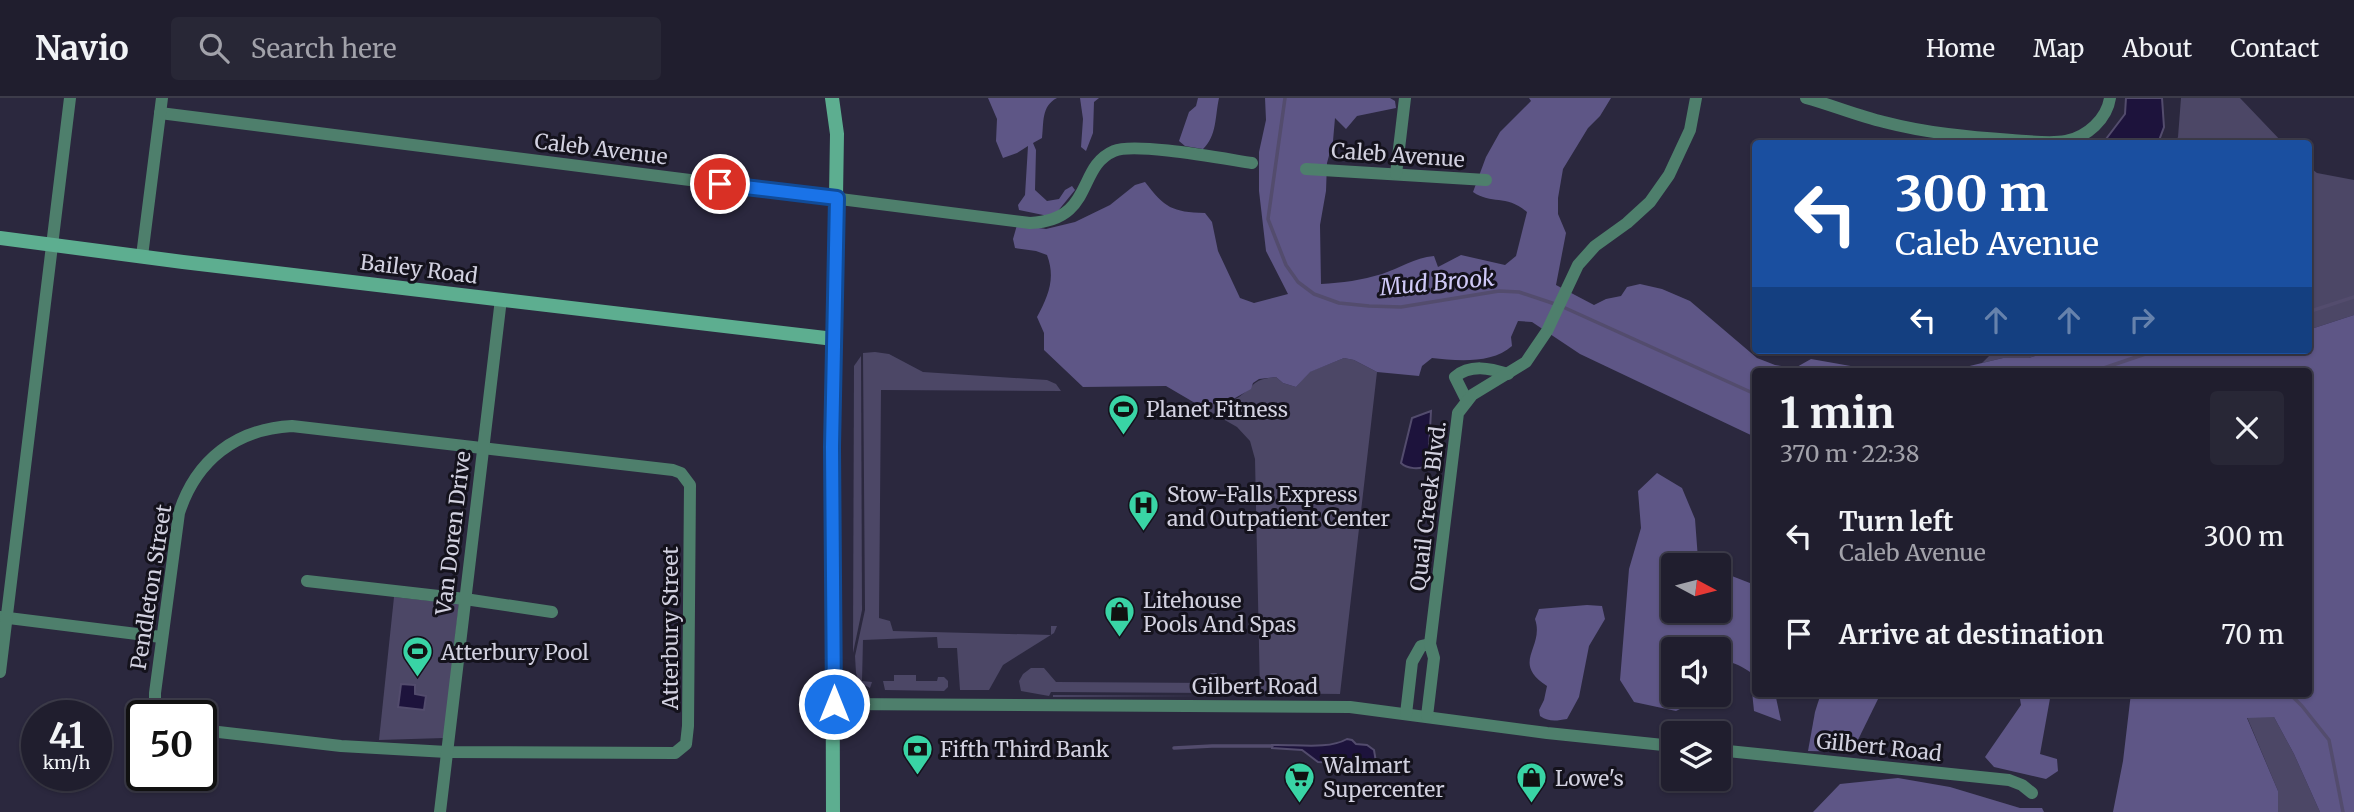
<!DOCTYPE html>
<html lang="en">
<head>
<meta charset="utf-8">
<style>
	body { margin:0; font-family:Merriweather,serif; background:#282736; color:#f1f3f6; height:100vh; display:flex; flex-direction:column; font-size:26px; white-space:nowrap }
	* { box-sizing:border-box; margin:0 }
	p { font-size:23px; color:#a2a2aa }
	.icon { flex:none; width:38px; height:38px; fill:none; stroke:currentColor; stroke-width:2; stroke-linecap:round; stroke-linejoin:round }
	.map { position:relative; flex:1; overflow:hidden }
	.sheet { position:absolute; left:1752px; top:270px; width:560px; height:329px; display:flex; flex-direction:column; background:#201e2e; border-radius:7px; box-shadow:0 2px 5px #0004,0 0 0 2px #3d3c4a }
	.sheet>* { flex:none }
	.guide { position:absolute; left:1752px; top:42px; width:560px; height:214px; border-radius:7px; box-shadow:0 2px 5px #0004,0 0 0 2px #3d3c4a; background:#1a4fa0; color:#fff; overflow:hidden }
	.needle { width:46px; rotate:97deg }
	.tools { position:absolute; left:1661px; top:455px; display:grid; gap:14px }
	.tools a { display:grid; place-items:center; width:70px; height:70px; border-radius:7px; background:#201e2e; box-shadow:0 2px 5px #0004,0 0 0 2px #3d3c4a; font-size:35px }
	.speed { position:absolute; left:21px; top:602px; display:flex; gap:14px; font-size:35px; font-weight:700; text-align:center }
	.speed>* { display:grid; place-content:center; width:91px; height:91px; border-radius:50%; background:#201e2e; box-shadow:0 2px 5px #0004,0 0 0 2px #3d3c4a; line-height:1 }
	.speed small { font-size:18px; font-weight:400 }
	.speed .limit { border:4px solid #111; border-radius:10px; background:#fff; color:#111 }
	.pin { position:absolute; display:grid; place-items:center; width:60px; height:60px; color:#fff; margin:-30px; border:4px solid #fff; border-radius:50%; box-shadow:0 2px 7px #0007 }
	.me { position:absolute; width:77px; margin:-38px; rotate:0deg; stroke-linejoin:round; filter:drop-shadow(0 0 5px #0008) }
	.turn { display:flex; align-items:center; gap:24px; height:147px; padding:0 28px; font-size:32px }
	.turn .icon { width:91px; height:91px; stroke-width:2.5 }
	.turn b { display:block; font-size:49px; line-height:60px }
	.lanes { display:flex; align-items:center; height:66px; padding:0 28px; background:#0003; justify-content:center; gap:35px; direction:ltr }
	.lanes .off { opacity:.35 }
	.round { display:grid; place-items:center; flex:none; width:74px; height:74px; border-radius:7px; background:#282736 }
	.overview { display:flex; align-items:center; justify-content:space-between; height:119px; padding:0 28px }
	h1 { font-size:42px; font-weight:700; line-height:52px }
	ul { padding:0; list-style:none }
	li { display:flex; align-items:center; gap:21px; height:98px; padding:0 28px }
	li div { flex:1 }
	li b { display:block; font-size:26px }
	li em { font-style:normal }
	header { display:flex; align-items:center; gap:42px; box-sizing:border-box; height:98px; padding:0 35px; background:#201e2e; border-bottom:2px solid #3d3c4a }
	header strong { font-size:33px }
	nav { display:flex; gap:38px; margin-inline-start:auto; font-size:24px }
	.search { width:490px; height:63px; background:#282736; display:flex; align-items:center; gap:18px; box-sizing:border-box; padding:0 24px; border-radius:7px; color:#a2a2aa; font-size:26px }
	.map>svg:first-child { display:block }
	.green { fill:#4c4766 }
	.forest { fill:#5e5686 }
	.water { fill:#1d133c; stroke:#534c6d; stroke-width:2 }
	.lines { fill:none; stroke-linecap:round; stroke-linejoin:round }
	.stream { stroke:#534c6d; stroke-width:3.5 }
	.street { stroke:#4e7f6c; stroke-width:12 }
	.secondary { stroke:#5dae90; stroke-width:14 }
	.route-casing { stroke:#114b97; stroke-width:18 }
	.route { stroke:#1a73e8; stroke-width:12 }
	.labels { text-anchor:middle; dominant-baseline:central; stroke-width:6; stroke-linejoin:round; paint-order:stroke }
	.street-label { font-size:21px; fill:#d2d1e0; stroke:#14121c }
	.poi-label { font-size:21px; fill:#d2d1e0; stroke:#14121c; text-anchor:start }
	.water-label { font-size:23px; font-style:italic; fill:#cfc9f7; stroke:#14121c }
</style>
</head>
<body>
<header>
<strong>Navio</strong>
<div class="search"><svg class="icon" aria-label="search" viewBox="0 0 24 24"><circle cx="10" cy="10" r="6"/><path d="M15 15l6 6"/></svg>Search here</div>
<nav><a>Home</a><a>Map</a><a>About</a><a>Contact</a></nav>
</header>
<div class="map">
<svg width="2354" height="714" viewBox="0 0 2354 714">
	<rect width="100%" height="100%" fill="#2b283e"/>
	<g class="green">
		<path d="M2181,0H2240L2283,45H2175L2178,39Z"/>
		<path d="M2308,68L2317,75L2354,82V217L2308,232Z"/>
		<path d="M1995,252H2053L2029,260H2003L1982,265Z"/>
		<path d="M875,254L889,256L923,274L1047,282L1056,286L1061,293L881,292L879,520L890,523L893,533L1051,537V528H1057L1054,535L1003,567L989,592H960L957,550H938L937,539L863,542L862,583L872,584L870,590L859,584L856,575L855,558L865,512L863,255Z"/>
		<path d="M861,258L862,512L853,555L854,268Z"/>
		<path d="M1344,260L1354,262L1377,274L1340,596L1260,595L1255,361L1250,343L1237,329L1195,305C1209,306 1227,307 1239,299C1257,286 1251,282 1276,279L1283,285L1296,289L1309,274Z"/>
		<path d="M394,499L459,506L444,640L379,642Z"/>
		<path d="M1031,570H1044L1056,584L1213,585L1208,579L1211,575H1217L1219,582L1213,595L1051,594L1049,598L1021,593L1019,583L1023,576Z"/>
		<path d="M894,577H916V583H937L938,579H944L948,583V589L944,593L885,592L883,583H894Z"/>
		<path d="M1053,597L1208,598L1053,599Z"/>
		<path d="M2247,619H2274L2294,656L2320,714H2278V693Z"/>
	</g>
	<g class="forest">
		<path d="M988,0H1057C1041,8 1044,25 1042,40L1033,45L1036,52L1035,92L1047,103L1059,101L1065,92L1072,88L1075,92L1053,119L1019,112L1018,107L1025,97L1028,48L1017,55L1003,60L996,43L997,21Z"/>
		<path d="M1080,0H1099L1094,4L1093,35L1086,53L1081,49L1083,21Z"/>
		<path d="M1198,0H1219C1215,18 1217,38 1203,51L1185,48L1179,43L1189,14L1196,8Z"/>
		<path d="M1265,0H1390L1395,3L1396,10L1357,18L1346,31L1335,20L1333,43L1327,65L1326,93L1320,127L1321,186C1342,185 1362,182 1382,176C1400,170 1414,160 1434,158L1438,169L1461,157L1505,167L1516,158L1527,114C1506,96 1492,107 1473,94L1486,59L1500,34L1531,3L1529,0H1611L1600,18L1588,30L1563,71L1558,100V116L1566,135L1556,187L1594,207L1606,201L1621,198L1627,189L1640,186L1662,191L1690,203L1757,260L1775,267L1795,270L1811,261L1879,273H1755V339L1580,256L1532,224L1518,223L1511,239L1512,248C1492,266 1457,263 1432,260L1422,268L1419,278L1377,274L1354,262L1344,260L1310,274L1296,289L1283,285L1276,279L1259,281L1253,285L1251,291L1228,304L1207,306L1195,305L1166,288L1083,289L1044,252V235L1037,219C1048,198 1056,181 1047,157L1036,153L1015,150L1013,141L1017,127L1046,131L1075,124L1110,107L1135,87L1145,84C1165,110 1172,114 1205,115L1212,124L1218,153L1240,200L1254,205L1288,196L1266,153L1259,93V54L1266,22Z"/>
		<path d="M2354,217V714H2320L2294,656L2274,619L2247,620L2278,693V714H2113L2123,663L2131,595H2308V273H1933L1957,271L2003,260H2029L2053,252H2308V232Z"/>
		<path d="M1657,375L1682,390L1695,421L1698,461L1709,467H1673V513H1718L1719,473L1755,487V595H1775L1781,623L1754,613L1750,574C1740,568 1730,561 1719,565L1718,551H1673V597H1691L1688,607L1676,613L1634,604L1620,582L1629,471L1641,430L1638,393Z"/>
		<path d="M1587,507L1602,508L1605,521L1589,548L1579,599L1567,621C1556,623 1549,624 1540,618L1539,612L1544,602L1547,588C1510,564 1545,550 1535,521L1539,511Z"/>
		<path d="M1821,595H1881L1852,654L1808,653L1815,614Z"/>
		<path d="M2019,595H2051L2040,656L2057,661L2058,673L2046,681L1994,669L1985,659L2021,607Z"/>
		<path d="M1898,680L1950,689L2020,710H2042L2044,714H1813L1840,686Z"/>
	</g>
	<g class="water">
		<path d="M2126,0H2162L2164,29L2158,45H2103L2125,16Z"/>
		<path d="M1431,313L1428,367C1420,372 1407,371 1401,365L1412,320Z"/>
		<path d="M401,586L415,587V596L426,598L424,612L398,609Z"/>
		<path d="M1347,641L1352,642L1356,646L1367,647L1374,652L1376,664L1374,667L1318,664L1302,652L1272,650V647C1295,646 1328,652 1347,641Z"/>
	</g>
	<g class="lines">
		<g class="stream">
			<path d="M1285,0L1268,121L1286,167L1298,184L1314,196L1339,205L1369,208L1401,209L1499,193L1519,194L1555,206"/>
			<path d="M1563,209L1755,296"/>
			<path d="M2308,214L2354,199"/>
			<path d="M2095,273L2157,252"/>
			<path d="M2289,595L2302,608L2329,642L2343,714"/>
			<path d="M1174,650L1212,648H1272"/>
		</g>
		<g class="street">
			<path d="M1806,0C1832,7 1858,18 1884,24C1926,35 1969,39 2012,42C2030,43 2049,46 2066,43C2087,39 2107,21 2110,0"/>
			<path d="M160,15L1030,125C1095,122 1076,69 1114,53C1135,44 1225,61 1252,65"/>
			<path d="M1306,71L1486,82"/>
			<path d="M1396,76L1405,0"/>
			<path d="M142,158L162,0"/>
			<path d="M1467,303L1455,279C1470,266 1490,270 1508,276"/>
			<path d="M307,483L465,501L552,514"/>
			<path d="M0,519L161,539"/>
			<path d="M0,574L70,0"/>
			<path d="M834,606L1350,609L1547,635L1673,648"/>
			<path d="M1406,616L1412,564L1421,548L1430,546"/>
			<path d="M161,618L155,604V595L179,415C196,362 236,331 292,328L673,372L681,375L690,387L688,628L686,646L675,655L447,654L341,648L201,632"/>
			<path d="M1427,618L1434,560L1430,546L1458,315L1472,297L1526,264L1547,233L1578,167L1595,148L1627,125L1650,104L1669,77L1690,32L1696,0"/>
			<path d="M1718,652L2009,682L2022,687L2032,695"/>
			<path d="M440,714L501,201"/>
		</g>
		<g class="secondary">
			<path d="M832,0L837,36L832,349L833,714"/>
			<path d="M0,140L183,164L834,241"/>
		</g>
	</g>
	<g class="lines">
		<defs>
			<path id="route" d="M720,86L837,100L832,349L834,606"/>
		</defs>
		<use href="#route" class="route-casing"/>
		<use href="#route" class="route"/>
	</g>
	<defs>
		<symbol id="stadium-pin" viewBox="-11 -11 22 30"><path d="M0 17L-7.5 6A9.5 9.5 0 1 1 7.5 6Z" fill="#39d4a5" stroke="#14121c"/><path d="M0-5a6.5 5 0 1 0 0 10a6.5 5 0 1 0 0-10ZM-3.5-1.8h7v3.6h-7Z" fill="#111"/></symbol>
		<symbol id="hospital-pin" viewBox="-11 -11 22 30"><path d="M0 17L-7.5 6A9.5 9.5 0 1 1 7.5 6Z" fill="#39d4a5" stroke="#14121c"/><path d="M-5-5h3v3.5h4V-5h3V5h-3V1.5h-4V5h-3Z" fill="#111"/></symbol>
		<symbol id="shop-pin" viewBox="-11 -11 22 30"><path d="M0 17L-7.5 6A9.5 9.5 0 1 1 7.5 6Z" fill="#39d4a5" stroke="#14121c"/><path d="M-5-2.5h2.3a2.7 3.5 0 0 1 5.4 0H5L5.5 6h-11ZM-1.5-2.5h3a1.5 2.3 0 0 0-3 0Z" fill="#111"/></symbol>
		<symbol id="bank-pin" viewBox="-11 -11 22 30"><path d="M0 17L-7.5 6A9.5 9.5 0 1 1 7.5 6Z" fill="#39d4a5" stroke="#14121c"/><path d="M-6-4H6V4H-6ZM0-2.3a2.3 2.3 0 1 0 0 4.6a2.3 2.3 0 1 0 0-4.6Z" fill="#111"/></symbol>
		<symbol id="supermarket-pin" viewBox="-11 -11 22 30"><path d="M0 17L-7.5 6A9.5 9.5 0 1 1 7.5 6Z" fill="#39d4a5" stroke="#14121c"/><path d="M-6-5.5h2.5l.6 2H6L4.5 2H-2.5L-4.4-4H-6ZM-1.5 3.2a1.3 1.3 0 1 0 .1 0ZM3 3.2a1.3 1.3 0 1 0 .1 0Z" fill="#111"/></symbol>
	</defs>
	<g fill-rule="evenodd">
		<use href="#stadium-pin" x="1106" y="294" width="35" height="47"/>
		<use href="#hospital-pin" x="1126" y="390" width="35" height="47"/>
		<use href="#shop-pin" x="1102" y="496" width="35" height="47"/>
		<use href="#stadium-pin" x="400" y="536" width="35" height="47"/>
		<use href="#bank-pin" x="900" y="634" width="35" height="47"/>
		<use href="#supermarket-pin" x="1282" y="662" width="35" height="47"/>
		<use href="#shop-pin" x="1514" y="662" width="35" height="47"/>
	</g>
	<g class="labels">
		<g class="street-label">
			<text transform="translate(601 51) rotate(7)">Caleb Avenue</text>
			<text transform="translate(1398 57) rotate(4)">Caleb Avenue</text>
			<text transform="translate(419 171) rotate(7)">Bailey Road</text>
			<text transform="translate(1428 408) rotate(-83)">Quail Creek Blvd.</text>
			<text transform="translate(453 435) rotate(-83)">Van Doren Drive</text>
			<text transform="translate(151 489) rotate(-81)">Pendleton Street</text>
			<text transform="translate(670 530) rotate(-90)">Atterbury Street</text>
			<text x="1255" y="588">Gilbert Road</text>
			<text transform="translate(1879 649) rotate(6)">Gilbert Road</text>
		</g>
		<g class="poi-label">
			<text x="1146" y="311">Planet Fitness</text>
			<text x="1167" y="396">Stow-Falls Express<tspan x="1167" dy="24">and Outpatient Center</tspan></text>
			<text x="1143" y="502">Litehouse<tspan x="1143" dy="24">Pools And Spas</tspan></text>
			<text x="441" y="554">Atterbury Pool</text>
			<text x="940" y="651">Fifth Third Bank</text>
			<text x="1323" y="667">Walmart<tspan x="1323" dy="24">Supercenter</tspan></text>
			<text x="1555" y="680">Lowe's</text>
		</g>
		<g class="water-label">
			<text transform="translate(1437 184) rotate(-5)">Mud Brook</text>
		</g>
	</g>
</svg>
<div class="tools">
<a><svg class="needle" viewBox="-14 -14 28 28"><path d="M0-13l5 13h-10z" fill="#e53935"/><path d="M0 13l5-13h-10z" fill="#a2a2aa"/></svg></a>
<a><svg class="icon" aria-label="sound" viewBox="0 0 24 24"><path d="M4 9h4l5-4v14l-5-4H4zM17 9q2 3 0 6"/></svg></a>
<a><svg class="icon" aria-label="layers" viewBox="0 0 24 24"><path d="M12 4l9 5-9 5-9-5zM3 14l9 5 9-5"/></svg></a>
</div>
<div class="speed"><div>41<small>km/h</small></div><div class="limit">50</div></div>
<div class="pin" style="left:720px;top:86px;background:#d93025"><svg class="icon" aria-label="arrive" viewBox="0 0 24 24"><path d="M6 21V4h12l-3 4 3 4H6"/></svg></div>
<svg class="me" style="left:834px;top:606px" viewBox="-20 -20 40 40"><circle r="17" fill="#1a73e8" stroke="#fff" stroke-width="3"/><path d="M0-11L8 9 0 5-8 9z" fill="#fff"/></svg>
<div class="guide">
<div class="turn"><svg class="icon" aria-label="left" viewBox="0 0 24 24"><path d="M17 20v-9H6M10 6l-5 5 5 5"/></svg><div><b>300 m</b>Caleb Avenue</div></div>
<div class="lanes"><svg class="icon" aria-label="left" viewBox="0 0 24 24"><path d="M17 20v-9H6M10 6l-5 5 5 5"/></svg><svg class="icon off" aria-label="ahead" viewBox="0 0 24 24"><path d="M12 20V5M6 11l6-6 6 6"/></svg><svg class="icon off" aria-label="ahead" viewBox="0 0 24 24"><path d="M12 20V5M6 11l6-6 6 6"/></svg><svg class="icon off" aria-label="right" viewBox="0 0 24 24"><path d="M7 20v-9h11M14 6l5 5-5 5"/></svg></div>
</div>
<section class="sheet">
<div class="overview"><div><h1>1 min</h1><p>370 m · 22:38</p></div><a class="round"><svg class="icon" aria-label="close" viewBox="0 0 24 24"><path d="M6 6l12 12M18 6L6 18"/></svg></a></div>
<ul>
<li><svg class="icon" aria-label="left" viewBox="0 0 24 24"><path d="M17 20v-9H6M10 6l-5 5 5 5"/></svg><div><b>Turn left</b><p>Caleb Avenue</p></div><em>300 m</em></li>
<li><svg class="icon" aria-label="arrive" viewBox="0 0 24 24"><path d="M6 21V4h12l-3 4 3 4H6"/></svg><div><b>Arrive at destination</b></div><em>70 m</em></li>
</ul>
</section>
</div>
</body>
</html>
